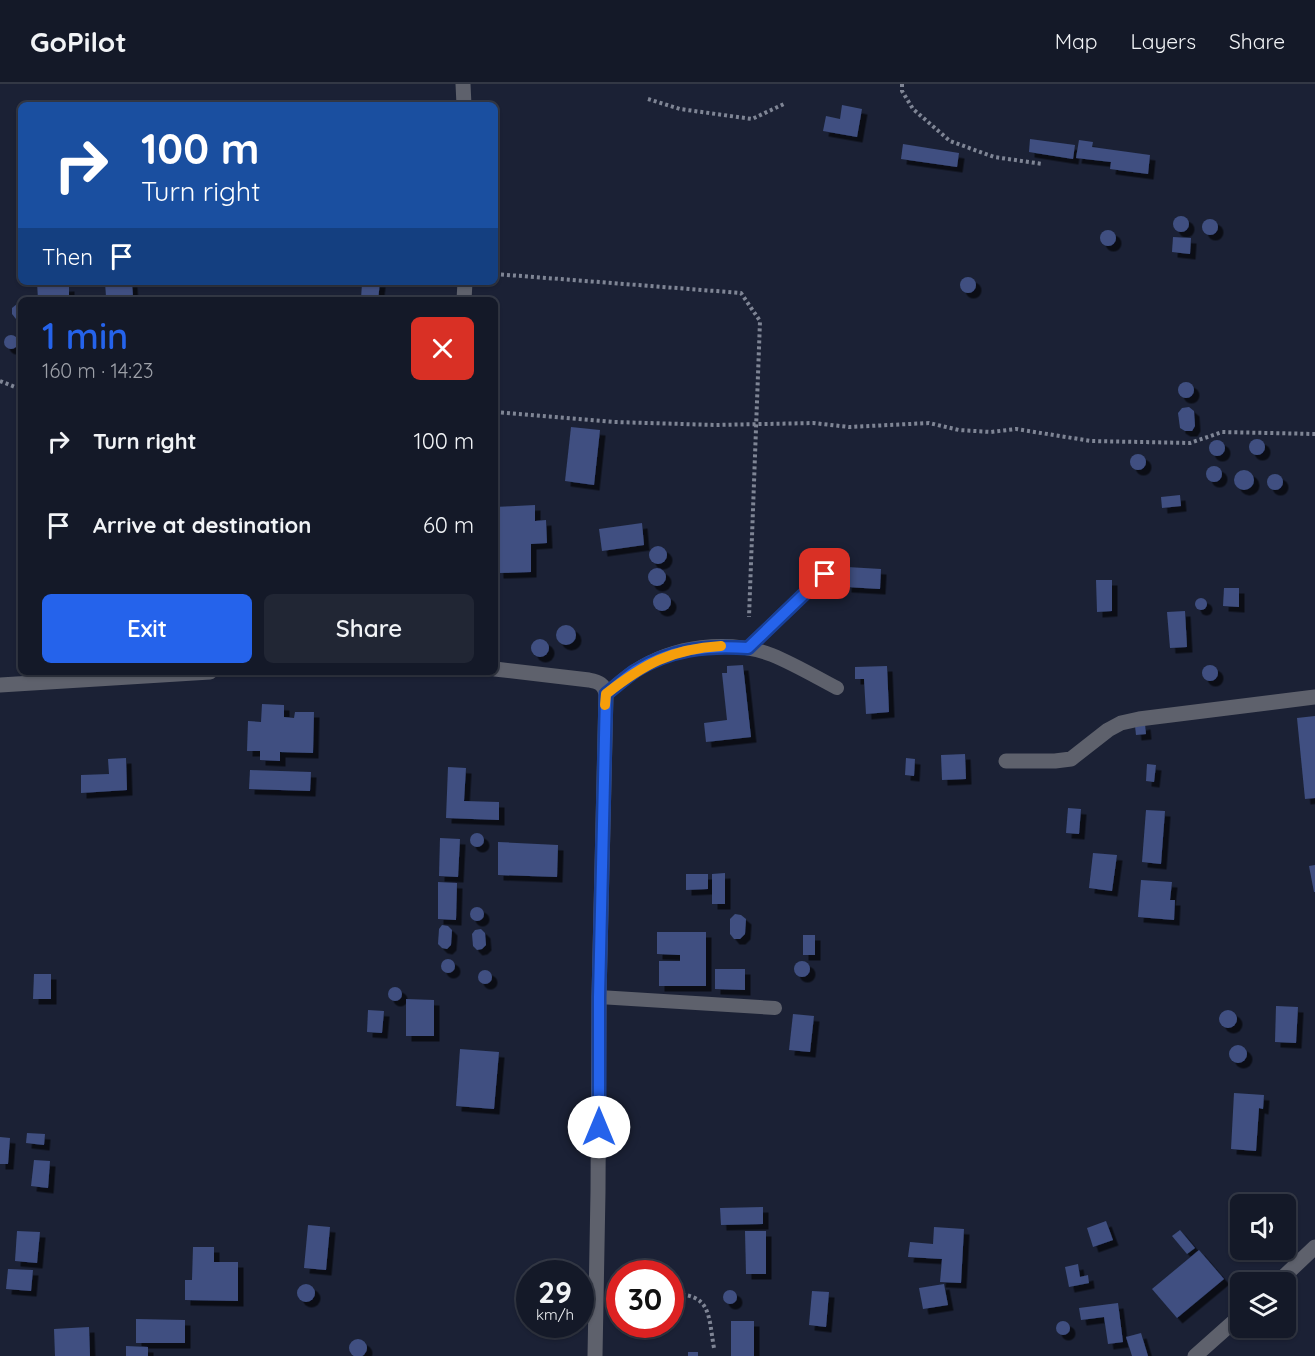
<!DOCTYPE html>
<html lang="en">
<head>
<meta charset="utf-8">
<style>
	body { margin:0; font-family:Quicksand,sans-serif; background:#212634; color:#f1f3f6; height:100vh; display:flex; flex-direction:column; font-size:22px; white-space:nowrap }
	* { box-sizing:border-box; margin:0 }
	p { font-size:20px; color:#9da0a8 }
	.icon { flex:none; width:33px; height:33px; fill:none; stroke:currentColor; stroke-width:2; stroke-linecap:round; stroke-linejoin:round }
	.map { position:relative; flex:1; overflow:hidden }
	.side { position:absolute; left:18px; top:213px; width:480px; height:378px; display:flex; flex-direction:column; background:#141928; border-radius:9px; box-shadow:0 2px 4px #0004,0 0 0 2px #333845 }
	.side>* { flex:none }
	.banner { position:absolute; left:18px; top:18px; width:480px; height:183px; border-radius:9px; box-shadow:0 2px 4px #0004,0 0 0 2px #333845; background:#1a4fa0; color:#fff; overflow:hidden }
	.tools { position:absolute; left:1230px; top:1110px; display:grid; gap:12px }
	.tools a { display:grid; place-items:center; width:66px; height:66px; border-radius:9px; background:#141928; box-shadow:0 2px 4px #0004,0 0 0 2px #333845; font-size:30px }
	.speed { position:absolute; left:516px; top:1176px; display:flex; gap:12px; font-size:30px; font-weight:700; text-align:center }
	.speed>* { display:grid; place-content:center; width:78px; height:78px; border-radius:50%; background:#141928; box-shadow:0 2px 4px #0004,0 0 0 2px #333845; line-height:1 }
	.speed small { font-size:15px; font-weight:400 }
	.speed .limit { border:9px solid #d22; background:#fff; color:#111 }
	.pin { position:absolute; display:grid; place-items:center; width:51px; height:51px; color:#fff; margin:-26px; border-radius:12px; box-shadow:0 3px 9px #0006 }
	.me { position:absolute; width:66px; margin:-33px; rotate:0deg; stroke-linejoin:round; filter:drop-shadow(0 0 4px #0008) }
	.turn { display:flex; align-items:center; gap:21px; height:126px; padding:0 24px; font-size:27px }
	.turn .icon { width:78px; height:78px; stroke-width:2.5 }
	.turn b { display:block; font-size:42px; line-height:51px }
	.then { display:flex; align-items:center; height:57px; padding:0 24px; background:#0003; gap:12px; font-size:22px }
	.round { display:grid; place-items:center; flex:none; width:63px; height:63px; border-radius:9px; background:#212634 }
	.summary { display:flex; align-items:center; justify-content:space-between; height:102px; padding:0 24px }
	h1 { font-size:36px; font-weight:600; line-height:45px; color:#2563eb }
	.button { display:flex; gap:12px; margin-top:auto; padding:12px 24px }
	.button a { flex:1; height:69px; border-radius:9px; background:#2563eb; color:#fff; font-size:24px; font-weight:600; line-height:69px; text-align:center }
	.button a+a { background:#212634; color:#f1f3f6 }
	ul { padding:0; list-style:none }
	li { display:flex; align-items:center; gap:18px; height:84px; padding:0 24px }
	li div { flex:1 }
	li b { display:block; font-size:22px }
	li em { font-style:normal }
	header { display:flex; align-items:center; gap:36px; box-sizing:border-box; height:84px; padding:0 30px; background:#141928; border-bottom:2px solid #333845 }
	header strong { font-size:28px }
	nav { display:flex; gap:33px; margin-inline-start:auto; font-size:21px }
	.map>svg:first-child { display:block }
	.building { fill:#3f4f81; filter:url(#shadow) }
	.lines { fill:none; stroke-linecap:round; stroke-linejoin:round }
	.path { stroke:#7f8595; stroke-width:4; stroke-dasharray:3 3; stroke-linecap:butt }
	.service { stroke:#5e616c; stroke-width:14 }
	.minor { stroke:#5e616c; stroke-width:15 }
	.route-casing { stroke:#184099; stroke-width:15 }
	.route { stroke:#2563eb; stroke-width:10 }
	.slow { stroke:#f59e0b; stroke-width:10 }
</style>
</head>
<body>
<header>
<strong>GoPilot</strong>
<nav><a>Map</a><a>Layers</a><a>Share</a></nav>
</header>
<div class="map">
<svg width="1315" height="1272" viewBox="0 0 1315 1272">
	<defs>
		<filter id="shadow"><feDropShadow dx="5.5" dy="5.5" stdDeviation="0" flood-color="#0009"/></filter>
	</defs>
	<rect width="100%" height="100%" fill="#1b2135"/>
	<g class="building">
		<path d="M842,21L862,25L857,53L823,47L826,32L840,35Z"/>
		<path d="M1030,55L1075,61L1073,75L1029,68Z"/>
		<path d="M1079,56L1093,58L1092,63L1150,71L1148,90L1110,85L1111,78L1076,74Z"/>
		<path d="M903,60L959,69L957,83L901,75Z"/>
		<circle cx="1181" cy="140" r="8"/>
		<circle cx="1210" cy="143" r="8"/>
		<circle cx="1108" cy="154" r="8"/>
		<path d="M1173,153L1191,154L1190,170L1172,168Z"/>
		<circle cx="968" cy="201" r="8"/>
		<path d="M37,198H53V203L69,202V216H38Z"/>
		<path d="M105,198H132L133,213H106Z"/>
		<path d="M362,198H380L378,216H361Z"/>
		<path d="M17,220H21V235H16L12,230V224Z"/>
		<circle cx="11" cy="258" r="7"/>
		<circle cx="1186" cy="306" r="8"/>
		<path d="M1189,323L1194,327L1195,342L1192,347H1185L1180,344L1178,329L1182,324Z"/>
		<path d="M571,343L600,346L594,401L565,397Z"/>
		<circle cx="1257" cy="363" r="8"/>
		<circle cx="1217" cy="364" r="8"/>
		<circle cx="1138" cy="378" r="8"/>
		<circle cx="1214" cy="390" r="8"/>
		<circle cx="1244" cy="396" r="10"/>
		<circle cx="1275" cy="398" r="8"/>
		<path d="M1180,411L1181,422L1162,424L1161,413Z"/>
		<path d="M535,421V437L546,436L547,459L531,460V488L498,489L495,423Z"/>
		<path d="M642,439L644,461L602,467L599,445Z"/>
		<circle cx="658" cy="471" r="9"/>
		<path d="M847,483L881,485L880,505L846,503Z"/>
		<circle cx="657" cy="493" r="9"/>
		<path d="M1096,496H1112V527L1097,528Z"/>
		<path d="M1224,504H1239V523L1223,522Z"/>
		<circle cx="662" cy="518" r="9"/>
		<circle cx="1201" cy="520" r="6"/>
		<path d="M1185,527L1187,563L1170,564L1167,528Z"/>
		<circle cx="566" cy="551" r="10"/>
		<circle cx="540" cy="564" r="9"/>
		<path d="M743,581L751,653L706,658L704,639L727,636L722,589H727V582Z"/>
		<circle cx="1210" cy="589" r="8"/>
		<path d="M887,582L889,628L866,630L864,595H855V583Z"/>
		<path d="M262,620L284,621V633L294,634L295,628H314L313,669L280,668V677L260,676V667H247L248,637L261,638Z"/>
		<path d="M1315,632V714L1305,715L1297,634Z"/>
		<path d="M1145,640L1146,650L1136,651L1135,642Z"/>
		<path d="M965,670L966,695L942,696L941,671Z"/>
		<path d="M126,674L127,706L81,709V691L109,690L108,675Z"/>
		<path d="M906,674L915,675L914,692L905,691Z"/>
		<path d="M1147,680L1156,681L1154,698L1146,697Z"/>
		<path d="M448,683L466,684L464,717L499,718V736L446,734Z"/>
		<path d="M250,686L311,688L310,707L249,705Z"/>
		<path d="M1068,724L1081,725L1079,750L1066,749Z"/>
		<path d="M1146,726L1165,727L1161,780L1142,778Z"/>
		<circle cx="477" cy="756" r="7"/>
		<path d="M440,754L460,755L458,793L439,792Z"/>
		<path d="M498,758L558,761L557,793L498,791Z"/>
		<path d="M1093,769L1117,771L1112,807L1089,804Z"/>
		<path d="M1315,781V808H1314L1309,782Z"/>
		<path d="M725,789V820H712V790Z"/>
		<path d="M686,790H708V805L686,806Z"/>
		<path d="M1141,796L1172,798L1170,816H1175L1174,836L1138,833Z"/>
		<path d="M438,798L457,799L456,836L438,835Z"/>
		<circle cx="477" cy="830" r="7"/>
		<path d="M735,830L741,831L746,835L745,850L740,855H734L730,850V835Z"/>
		<path d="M442,841L448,842L452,846L451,861L447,865L442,864L438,860L439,845Z"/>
		<path d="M481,845L485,849L486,861L482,865L477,866L473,862L472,850L475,846Z"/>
		<path d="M657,848H706V902H659V877H680V871L657,870Z"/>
		<rect x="803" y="851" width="12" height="20"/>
		<circle cx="448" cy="882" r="7"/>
		<circle cx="802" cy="885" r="8"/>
		<path d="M715,885H745V906L715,905Z"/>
		<circle cx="485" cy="893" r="7"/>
		<path d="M34,890H51V915H33Z"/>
		<circle cx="395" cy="910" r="7"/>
		<path d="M406,915L434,916V952H406Z"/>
		<path d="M1276,922L1298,923L1296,959L1275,958Z"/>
		<circle cx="1228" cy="935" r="9"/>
		<path d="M368,926L384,927L382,949L367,948Z"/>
		<path d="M793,930L814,932L810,968L789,966Z"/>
		<circle cx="1238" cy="970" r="9"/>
		<path d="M460,965L499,968L494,1025L456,1022Z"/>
		<path d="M1234,1009L1264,1011L1263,1025L1259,1024L1256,1067L1231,1065Z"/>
		<path d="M27,1049L45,1050L44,1061L26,1059Z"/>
		<path d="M0,1053L10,1054L8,1080H0Z"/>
		<path d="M34,1076L50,1077L48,1104L31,1102Z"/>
		<path d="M763,1123V1140L721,1141L720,1124Z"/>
		<path d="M1106,1137L1113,1156L1093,1163L1087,1144Z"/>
		<path d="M308,1141L330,1143L326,1186L304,1184Z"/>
		<path d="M934,1143L964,1145L961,1199L940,1198L942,1175L908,1173L910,1158L933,1160Z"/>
		<path d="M1180,1146L1195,1164L1187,1170L1172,1152Z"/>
		<path d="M17,1147L40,1148L37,1179L15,1177Z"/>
		<path d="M745,1147H766V1190H746Z"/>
		<path d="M193,1163H214V1178H238V1217L185,1216V1196H192Z"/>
		<path d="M1199,1166L1224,1195L1177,1234L1152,1205Z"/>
		<path d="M1078,1180L1080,1193L1088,1191L1089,1199L1069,1203L1065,1183Z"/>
		<path d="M8,1185L33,1186L31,1207L6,1205Z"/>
		<path d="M944,1200L948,1221L923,1225L919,1204Z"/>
		<circle cx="306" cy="1209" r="9"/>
		<circle cx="730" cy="1213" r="7"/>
		<path d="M812,1207L829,1208L826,1243L809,1241Z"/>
		<path d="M1118,1219L1123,1258L1108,1260L1104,1233L1081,1236L1079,1224Z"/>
		<path d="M136,1235L185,1236V1259H136Z"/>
		<rect x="731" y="1237" width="23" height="35"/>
		<circle cx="1063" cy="1244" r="7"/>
		<path d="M89,1243L90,1272H55L54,1245Z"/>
		<path d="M1141,1249L1148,1272H1132L1126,1253Z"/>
		<circle cx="358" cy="1264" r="9"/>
		<path d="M126,1262L148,1263V1272H126Z"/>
		<rect x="688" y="1268" width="10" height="4"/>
	</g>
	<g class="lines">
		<g class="path">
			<path d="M902,0V7L913,25L950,57L994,73L1043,80"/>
			<path d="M648,15L680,25L752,35L786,19"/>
			<path d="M495,190L741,209L760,237L749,533"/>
			<path d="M0,297L15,303L21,301"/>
			<path d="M495,328L614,338L716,341L813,339L849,343L929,339L959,346L991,348L1016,345L1091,357L1190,359L1222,348L1315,350"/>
			<path d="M670,1210C712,1209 708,1231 714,1264"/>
		</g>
		<g class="service">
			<path d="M748,564L825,490"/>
			<path d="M606,610C615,603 624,594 635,587C673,562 728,554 772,571C794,580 816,593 837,604"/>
			<path d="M599,913L775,924"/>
		</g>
		<g class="minor">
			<path d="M463,0L464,21"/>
			<path d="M464,216L465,198"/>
			<path d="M495,585L589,596C599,598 604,600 606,610L599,913L598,1108L595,1272"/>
			<path d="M0,601L210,588"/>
			<path d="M1006,677H1055L1071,675L1108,646L1121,639L1139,635L1315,613"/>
			<path d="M1278,1198L1315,1163"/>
			<path d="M1195,1272L1240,1232"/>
		</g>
	</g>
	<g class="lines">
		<defs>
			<path id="route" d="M599,1043V913L606,610C615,603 625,594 635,587C670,565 708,561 748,564L825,490"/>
		</defs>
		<use href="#route" class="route-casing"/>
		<use href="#route" class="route"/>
		<path class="slow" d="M605,621L606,610C644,580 671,565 721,562"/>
	</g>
</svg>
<div class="tools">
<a><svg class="icon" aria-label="sound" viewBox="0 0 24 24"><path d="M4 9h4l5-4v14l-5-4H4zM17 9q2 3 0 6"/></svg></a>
<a><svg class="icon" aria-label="layers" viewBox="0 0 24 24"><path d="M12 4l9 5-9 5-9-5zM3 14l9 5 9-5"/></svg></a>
</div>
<div class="speed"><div>29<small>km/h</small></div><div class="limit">30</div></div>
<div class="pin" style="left:825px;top:490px;background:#d93025"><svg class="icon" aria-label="arrive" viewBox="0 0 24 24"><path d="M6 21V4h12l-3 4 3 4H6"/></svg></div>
<svg class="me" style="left:599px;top:1043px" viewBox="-20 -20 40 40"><circle r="19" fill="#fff"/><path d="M0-13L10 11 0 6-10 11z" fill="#2563eb"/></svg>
<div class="banner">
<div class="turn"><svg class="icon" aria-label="right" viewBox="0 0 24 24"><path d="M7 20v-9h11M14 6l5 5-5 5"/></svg><div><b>100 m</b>Turn right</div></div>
<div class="then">Then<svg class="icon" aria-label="arrive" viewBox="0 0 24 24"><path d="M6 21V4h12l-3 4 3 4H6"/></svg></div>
</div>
<section class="side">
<div class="summary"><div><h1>1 min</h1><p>160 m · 14:23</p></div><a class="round" style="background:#d93025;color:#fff"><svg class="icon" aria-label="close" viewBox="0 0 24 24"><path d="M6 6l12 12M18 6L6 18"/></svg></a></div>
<ul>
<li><svg class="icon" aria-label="right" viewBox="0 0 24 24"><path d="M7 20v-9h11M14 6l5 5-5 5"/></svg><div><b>Turn right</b></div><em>100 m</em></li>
<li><svg class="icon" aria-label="arrive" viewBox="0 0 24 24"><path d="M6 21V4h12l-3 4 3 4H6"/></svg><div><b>Arrive at destination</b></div><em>60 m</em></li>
</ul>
<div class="button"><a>Exit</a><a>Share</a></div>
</section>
</div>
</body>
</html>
